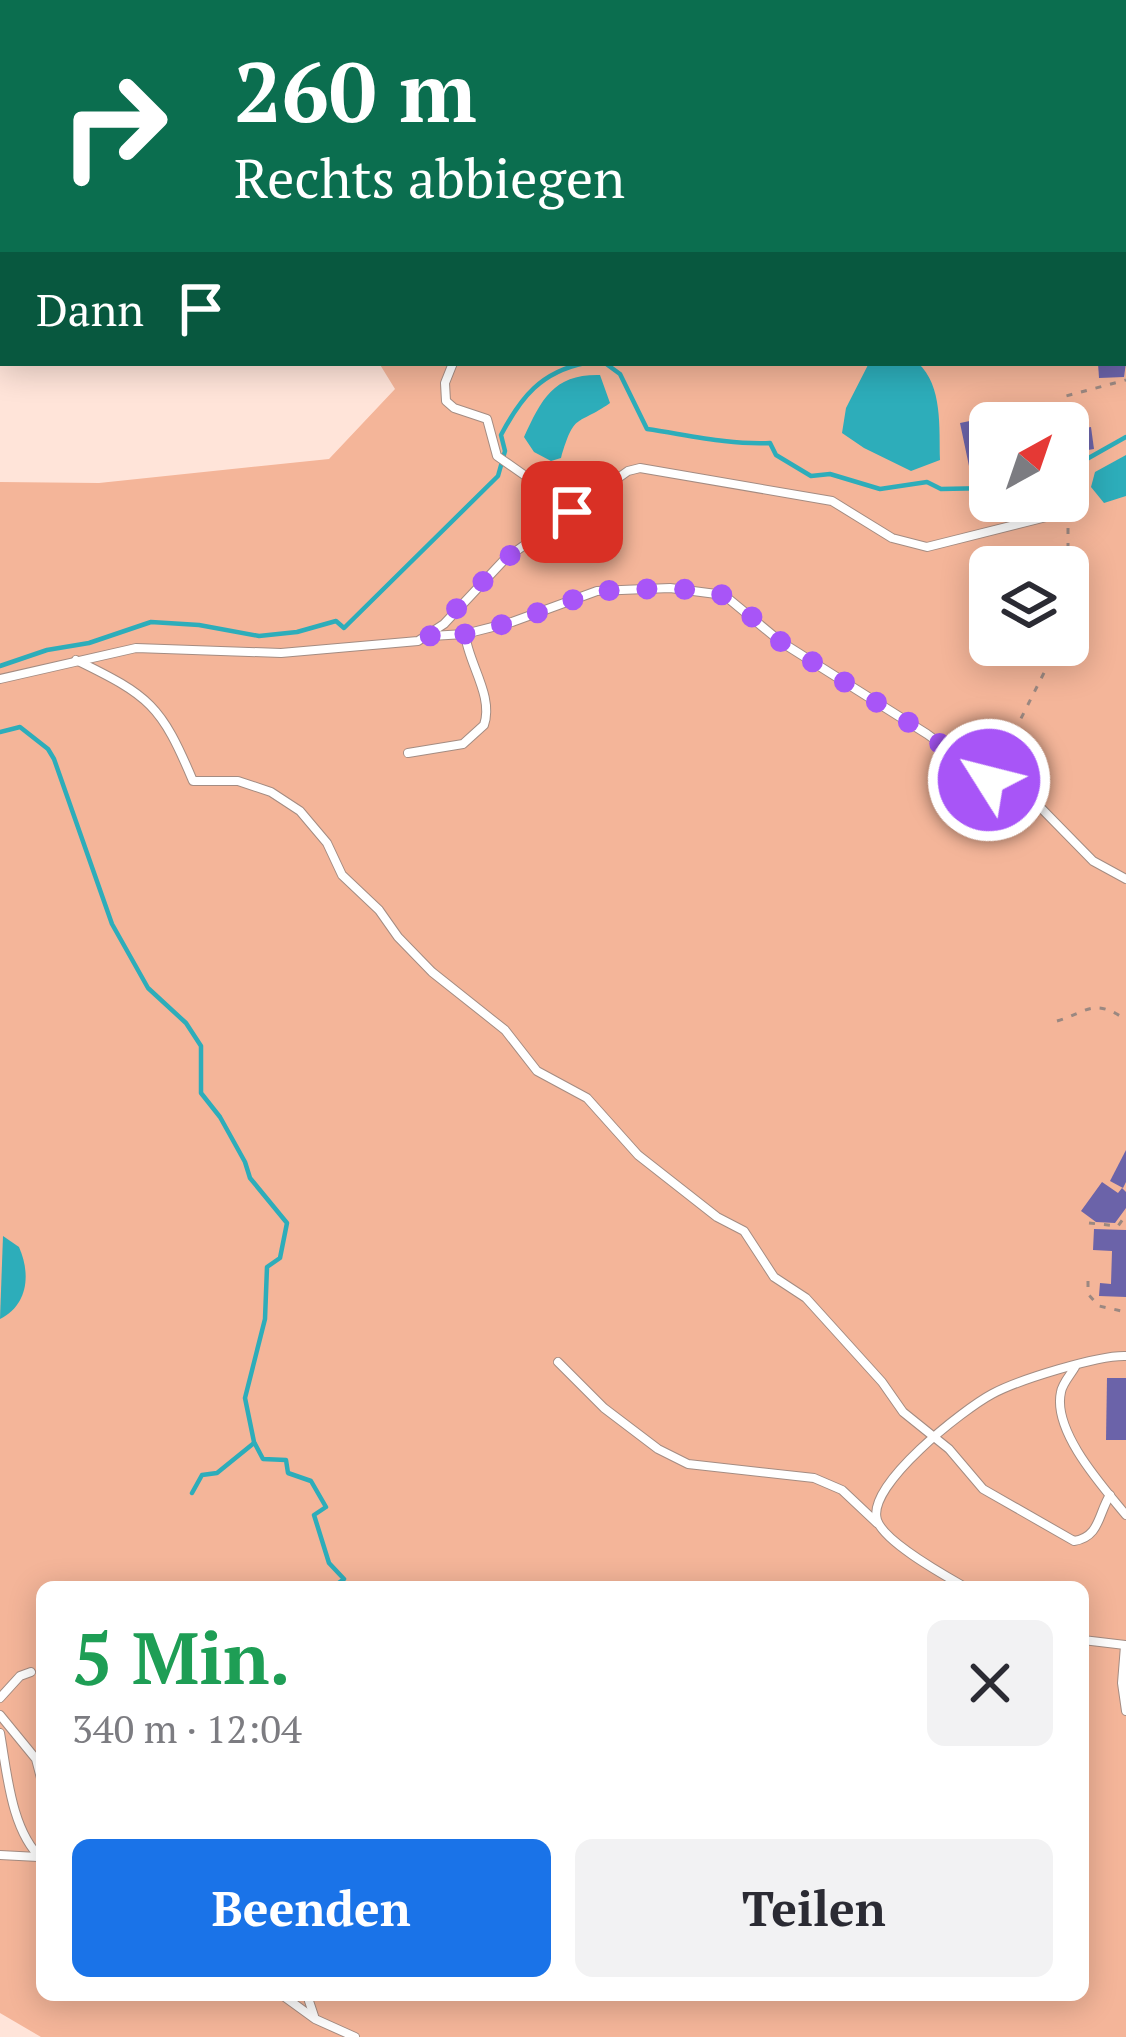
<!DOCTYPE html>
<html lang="de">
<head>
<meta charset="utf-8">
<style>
	body { margin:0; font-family:"PT Serif",serif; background:#f2f2f3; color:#2b2b33; height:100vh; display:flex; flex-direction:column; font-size:45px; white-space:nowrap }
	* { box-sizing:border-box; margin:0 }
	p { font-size:39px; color:#7c7c81 }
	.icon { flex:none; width:66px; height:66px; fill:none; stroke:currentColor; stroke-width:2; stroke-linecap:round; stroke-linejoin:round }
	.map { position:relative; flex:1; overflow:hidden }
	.side { position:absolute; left:36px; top:1581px; width:1053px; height:420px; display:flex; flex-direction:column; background:#fff; border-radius:18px; box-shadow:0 6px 30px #0003 }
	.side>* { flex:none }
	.hud { position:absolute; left:0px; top:0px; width:1128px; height:366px; box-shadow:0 6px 30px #0003; background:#0b6e4f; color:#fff; overflow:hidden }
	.needle { width:78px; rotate:40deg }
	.tools { position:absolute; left:969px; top:402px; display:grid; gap:24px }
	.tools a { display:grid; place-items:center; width:120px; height:120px; border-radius:18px; background:#fff; box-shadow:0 6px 30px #0003; font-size:60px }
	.pin { position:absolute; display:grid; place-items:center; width:102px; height:102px; color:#fff; margin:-51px; border-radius:24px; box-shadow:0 6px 18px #0006 }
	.me { position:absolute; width:132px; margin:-66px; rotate:306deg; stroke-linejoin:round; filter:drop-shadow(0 0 9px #0008) }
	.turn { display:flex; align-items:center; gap:42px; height:252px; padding:0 36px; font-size:54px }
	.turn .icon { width:156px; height:156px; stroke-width:2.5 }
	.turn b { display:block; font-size:84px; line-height:102px }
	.then { display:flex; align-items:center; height:114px; padding:0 36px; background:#0003; gap:24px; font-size:45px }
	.round { display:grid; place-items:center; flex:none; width:126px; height:126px; border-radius:18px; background:#f2f2f3 }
	.overview { display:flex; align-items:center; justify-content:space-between; height:204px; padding:0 36px }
	h1 { font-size:72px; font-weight:700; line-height:90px; color:#1e9e55 }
	.primary-button { display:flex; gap:24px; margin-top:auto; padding:24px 36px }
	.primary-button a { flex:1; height:138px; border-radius:18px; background:#1a73e8; color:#fff; font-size:48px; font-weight:700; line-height:138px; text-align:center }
	.primary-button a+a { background:#f2f2f3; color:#2b2b33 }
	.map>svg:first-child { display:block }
	.green { fill:#f4b599; fill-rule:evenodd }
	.water { fill:#2dadba }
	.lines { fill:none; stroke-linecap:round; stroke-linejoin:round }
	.stream { stroke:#2dadba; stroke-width:4.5 }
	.building { fill:#6b63a9 }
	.minor-tunnel { stroke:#d7bfb5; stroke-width:15; stroke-dasharray:15 8; stroke-linecap:butt }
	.service-casing { stroke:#a48c82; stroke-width:10 }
	.minor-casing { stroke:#a48c82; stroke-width:18 }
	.motorway-casing { stroke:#b06f77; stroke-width:30 }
	.path { stroke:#9b8881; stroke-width:3; stroke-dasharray:6 9; stroke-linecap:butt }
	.service { stroke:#fff; stroke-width:8 }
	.minor { stroke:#fff; stroke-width:15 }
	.motorway { stroke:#f294a2; stroke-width:27 }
	.route { stroke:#a855f7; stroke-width:21; stroke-dasharray:0 37.8 }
</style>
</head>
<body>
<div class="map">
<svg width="1126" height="2037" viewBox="0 0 1126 2037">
	<rect width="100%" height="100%" fill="#ffe4d9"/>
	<g class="green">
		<path d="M0,0H352L3,3L0,45Z"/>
		<path d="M1126,84V2037H41L0,2013V482L99,483L329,459L395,389L379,363H1125ZM990,423H1068V501H990ZM990,567H1068V645H990ZM42,1587H1083V1995H42Z"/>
	</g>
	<g class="water">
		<path d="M869,363H918C943,386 939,428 940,460L911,471L864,448L842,433L846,408Z"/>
		<path d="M600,375L610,403C576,427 575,411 561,458L551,461L534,452L524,437C542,398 554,374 600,375Z"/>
		<path d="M1126,455V496L1104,503L1091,487L1095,472Z"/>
		<path d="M3,1236L19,1247C31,1274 28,1305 0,1319Z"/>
	</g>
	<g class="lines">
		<g class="stream">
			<path d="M605,363L620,374L647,429C688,435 730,445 770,443L776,455L811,476L830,474L880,489L927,482L941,489L990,488"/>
			<path d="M1078,464L1126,437"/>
			<path d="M0,666L47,650L89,643L151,622L199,625L259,636L297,632L336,621L344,628L498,476L505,451L501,435C521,397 541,372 585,363"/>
			<path d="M0,732L20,727L48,749L54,759L112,924L148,988L186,1023L201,1046V1093L220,1117L245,1162L250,1178L287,1223L280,1258L267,1267L265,1319L245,1398L254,1442L263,1459L286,1460L288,1473L311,1481L326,1507L314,1515L329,1563L344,1579L333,1587"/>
			<path d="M192,1493L202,1475L217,1473L254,1443"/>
		</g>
	</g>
	<g class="building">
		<path d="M1098,363H1126L1124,377L1099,378Z"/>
		<path d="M999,415L1000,423H990V439L986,440L990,461L969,466L960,423Z"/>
		<path d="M1091,427L1094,449L1082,451L1079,429Z"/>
		<path d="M1126,1150V1182L1123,1188L1110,1181Z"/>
		<path d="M1102,1182L1118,1193L1122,1188L1126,1192V1208L1115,1223L1096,1222L1081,1211Z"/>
		<path d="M1094,1229L1126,1230V1297L1099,1296L1100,1283L1111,1284L1112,1251L1093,1250Z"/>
		<path d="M1107,1378H1126V1440H1106Z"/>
	</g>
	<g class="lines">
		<path class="minor-tunnel" d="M991,0L992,3"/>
		<defs>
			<g id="service">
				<path d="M1125,228L1126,229"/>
				<path d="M453,363L445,383L446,401L454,408L487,419L497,456L527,477L565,517"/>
				<path d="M431,636L465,634L512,622L597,591L670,588L724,595L781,642L927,734L990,780L1041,808L1093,861L1126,879"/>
				<path d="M76,660C150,696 161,705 193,781H238L271,792L300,811L327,843L342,875L379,910L398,937L432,972L505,1030L537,1071L587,1098L638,1155L717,1217L744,1231L774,1277L806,1298L882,1382L903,1412L949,1449L983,1489L1074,1541C1100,1537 1098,1514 1110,1495"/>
				<path d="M0,679L136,648L281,653L418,641L444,624L505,559L628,471L640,468L832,501L892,538L927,547L1066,512"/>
				<path d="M408,753L463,744L484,725C494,696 468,663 465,634"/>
				<path d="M558,1362L604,1408L658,1449L688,1464L814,1478L842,1490L877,1523"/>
				<path d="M1075,1367C1071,1374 1062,1384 1061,1392C1052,1431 1103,1487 1126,1515"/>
				<path d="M965,1587C944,1575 884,1542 877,1520C866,1485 964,1409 992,1394C1018,1380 1098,1355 1126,1356"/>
				<path d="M1083,1640L1125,1645"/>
				<path d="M1125,1646L1122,1683L1126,1711"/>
				<path d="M0,1698L20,1676L31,1672"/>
				<path d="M0,1715L36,1759L42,1782"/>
				<path d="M0,1733C7,1772 11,1831 42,1859"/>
				<path d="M0,1855L38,1857"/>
				<path d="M282,1995L315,2019L355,2037"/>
				<path d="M307,1995L314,2016"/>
			</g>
			<path id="minor" d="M1125,292L1126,294"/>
			<g id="motorway">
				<path d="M540,3L573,0"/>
				<path d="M1125,49H1126"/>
				<path d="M0,61L3,60"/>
				<path d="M0,116L3,115"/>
			</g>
		</defs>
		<use href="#service" class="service-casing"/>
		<use href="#minor" class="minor-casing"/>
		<use href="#motorway" class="motorway-casing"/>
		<g class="path">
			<path d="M1057,423V411L1066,396L1126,380"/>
			<path d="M1068,609V527"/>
			<path d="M994,772L1058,645"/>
			<path d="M1057,1021C1087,1012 1094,997 1126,1020"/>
			<path d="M1089,1223L1118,1226L1126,1215"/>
			<path d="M1088,1281V1294L1099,1306L1126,1312"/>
		</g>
		<use href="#service" class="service"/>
		<use href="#minor" class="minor"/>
		<use href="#motorway" class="motorway"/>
	</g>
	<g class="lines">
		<path class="route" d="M572,512L505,559L429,637L465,634L512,622L597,591L670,588L715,592L730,598L781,642L927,734L989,780"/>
	</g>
</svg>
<div class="tools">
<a><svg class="needle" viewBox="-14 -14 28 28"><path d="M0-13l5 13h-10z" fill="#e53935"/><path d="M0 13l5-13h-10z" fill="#7c7c81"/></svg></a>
<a><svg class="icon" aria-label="layers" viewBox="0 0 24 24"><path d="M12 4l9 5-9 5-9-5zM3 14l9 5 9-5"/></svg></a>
</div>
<div class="pin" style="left:572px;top:512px;background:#d93025"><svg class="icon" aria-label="arrive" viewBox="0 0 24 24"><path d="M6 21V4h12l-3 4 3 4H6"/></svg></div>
<svg class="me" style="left:989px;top:780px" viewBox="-20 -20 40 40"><circle r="17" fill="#a855f7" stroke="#fff" stroke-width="3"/><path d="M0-11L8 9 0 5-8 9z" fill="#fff"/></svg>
<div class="hud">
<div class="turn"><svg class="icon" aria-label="right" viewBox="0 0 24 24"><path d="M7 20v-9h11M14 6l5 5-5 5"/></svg><div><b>260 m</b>Rechts abbiegen</div></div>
<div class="then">Dann<svg class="icon" aria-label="arrive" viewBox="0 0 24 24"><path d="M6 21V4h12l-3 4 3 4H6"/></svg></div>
</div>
<section class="side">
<div class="overview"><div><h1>5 Min.</h1><p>340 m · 12:04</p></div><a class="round"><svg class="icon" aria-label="close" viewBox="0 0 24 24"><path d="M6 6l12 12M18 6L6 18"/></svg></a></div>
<div class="primary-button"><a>Beenden</a><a>Teilen</a></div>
</section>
</div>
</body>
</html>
